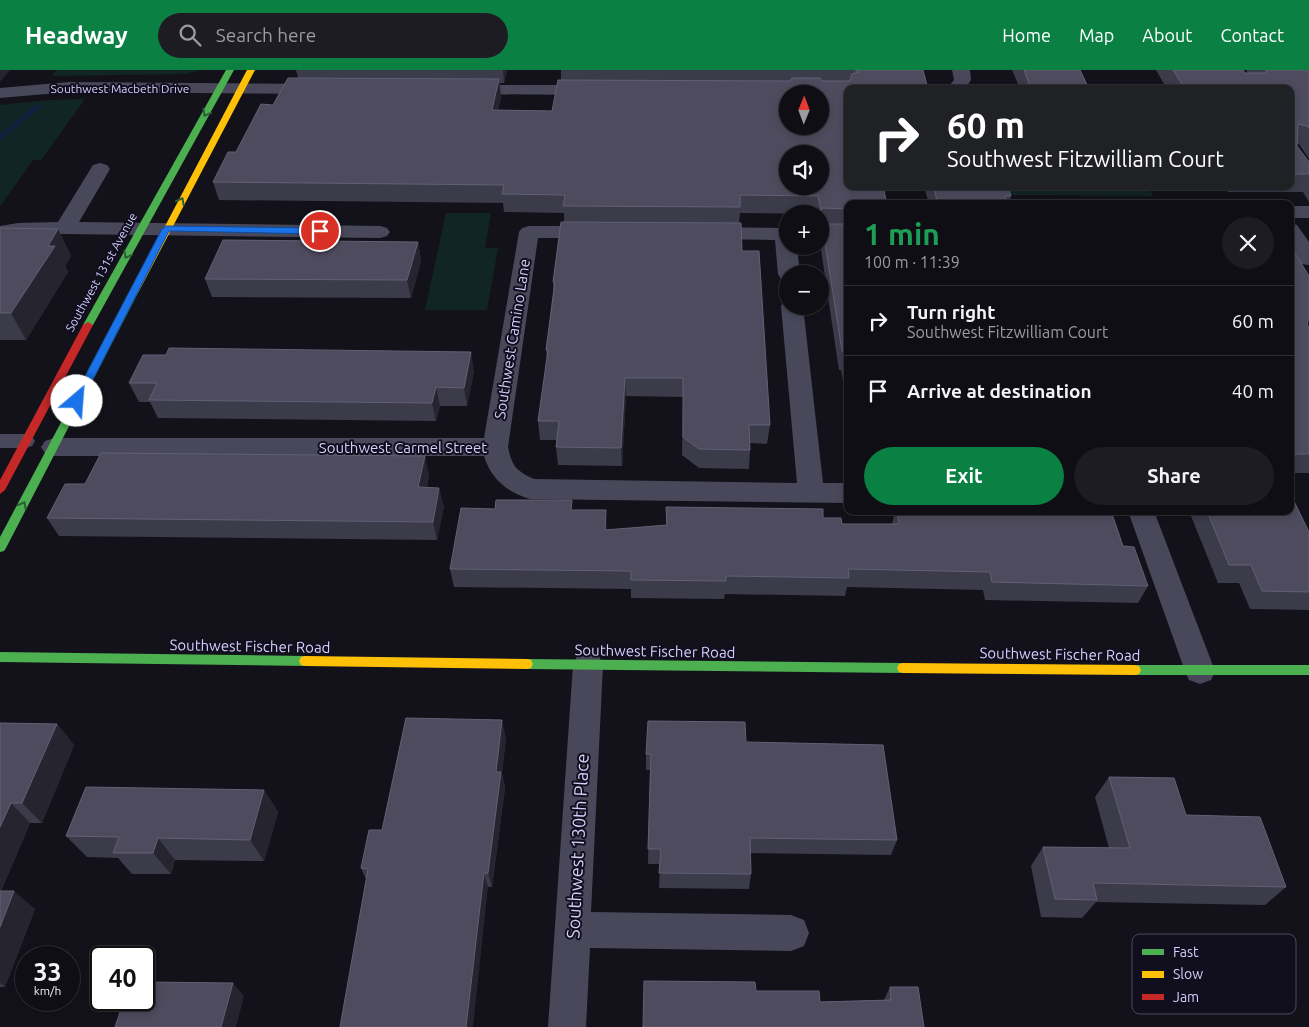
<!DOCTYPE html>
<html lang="en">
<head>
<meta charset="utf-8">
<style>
	body { margin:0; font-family:Ubuntu,sans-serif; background:#1c1c22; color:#f1f3f6; height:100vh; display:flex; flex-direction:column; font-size:19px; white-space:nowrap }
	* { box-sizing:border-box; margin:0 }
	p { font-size:16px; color:#9b9ca0 }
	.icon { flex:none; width:28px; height:28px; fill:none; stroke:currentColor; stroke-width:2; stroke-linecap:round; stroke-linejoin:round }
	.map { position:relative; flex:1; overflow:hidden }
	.sheet { position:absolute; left:844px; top:130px; width:450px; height:315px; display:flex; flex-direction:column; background:#0e0e14; border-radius:10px; box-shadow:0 2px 8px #0003,0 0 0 1px #2e2e34 }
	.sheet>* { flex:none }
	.guide { position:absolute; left:844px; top:15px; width:450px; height:105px; border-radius:10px; box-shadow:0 2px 8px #0003,0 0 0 1px #2e2e34; background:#202124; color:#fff; overflow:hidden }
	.needle { width:32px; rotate:1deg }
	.tools { position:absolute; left:779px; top:15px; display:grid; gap:10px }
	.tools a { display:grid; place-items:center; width:50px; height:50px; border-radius:50%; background:#0e0e14; box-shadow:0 2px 8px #0003,0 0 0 1px #2e2e34; font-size:25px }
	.speed { position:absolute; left:15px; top:876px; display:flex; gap:10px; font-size:25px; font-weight:700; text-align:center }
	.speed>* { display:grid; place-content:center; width:65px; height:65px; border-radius:50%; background:#0e0e14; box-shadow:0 2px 8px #0003,0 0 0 1px #2e2e34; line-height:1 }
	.speed small { font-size:12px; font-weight:400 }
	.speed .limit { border:2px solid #111; border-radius:8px; background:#fff; color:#111 }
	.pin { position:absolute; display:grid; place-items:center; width:42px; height:42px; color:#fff; margin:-21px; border:2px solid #fff; border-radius:50%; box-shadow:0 1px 5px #0007 }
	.me { position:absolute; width:55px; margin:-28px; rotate:27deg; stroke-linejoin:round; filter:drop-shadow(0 0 4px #0008) }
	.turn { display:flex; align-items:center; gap:18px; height:105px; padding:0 20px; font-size:22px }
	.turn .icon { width:65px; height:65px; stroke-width:2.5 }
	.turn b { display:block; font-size:35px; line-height:42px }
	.round { display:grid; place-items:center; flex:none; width:52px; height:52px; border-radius:26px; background:#1c1c22 }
	.headline { display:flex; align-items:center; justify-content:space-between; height:85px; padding:0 20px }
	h1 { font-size:30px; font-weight:700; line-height:38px; color:#1e9e55 }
	.primary-button { display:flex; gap:10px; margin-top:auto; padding:10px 20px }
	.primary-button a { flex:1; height:58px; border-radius:30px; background:#0b8043; color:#fff; font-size:20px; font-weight:700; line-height:58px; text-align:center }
	.primary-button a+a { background:#1c1c22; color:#f1f3f6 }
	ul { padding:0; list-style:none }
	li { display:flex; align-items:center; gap:15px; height:70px; padding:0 20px; border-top:1px solid #2e2e34 }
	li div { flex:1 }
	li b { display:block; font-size:19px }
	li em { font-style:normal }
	header { display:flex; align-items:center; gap:30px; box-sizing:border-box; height:70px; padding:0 25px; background:#0b8043; color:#fff }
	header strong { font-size:24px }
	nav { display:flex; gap:28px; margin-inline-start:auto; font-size:18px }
	.search { width:350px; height:45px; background:#1c1c22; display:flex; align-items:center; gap:12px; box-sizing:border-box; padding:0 18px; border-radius:28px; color:#9b9ca0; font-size:19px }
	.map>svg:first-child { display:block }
	.green { fill:#122525 }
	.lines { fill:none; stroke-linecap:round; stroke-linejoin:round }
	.stream { fill:#11213d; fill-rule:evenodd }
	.lane { fill:#49485b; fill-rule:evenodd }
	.street { fill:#49485b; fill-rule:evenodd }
	.fast { fill:#4caf50; fill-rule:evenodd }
	.slow { fill:#ffc107; fill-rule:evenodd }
	.jam { fill:#c62828; fill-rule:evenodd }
	.wall { fill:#3c3b4a }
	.shaded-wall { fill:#25242f }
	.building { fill:#4d4b5d; stroke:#626076; fill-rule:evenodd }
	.oneway { stroke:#2e5e37 }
	.route { fill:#1a73e8; stroke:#114b97 }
	.labels { text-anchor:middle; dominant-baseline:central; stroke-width:4; stroke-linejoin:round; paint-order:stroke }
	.far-street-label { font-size:12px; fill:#d4cffb; stroke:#110e1e }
	.street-label { font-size:15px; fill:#d4cffb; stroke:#110e1e }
	.near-street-label { font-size:18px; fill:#d4cffb; stroke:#110e1e }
	.key { fill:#110e1e; stroke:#4c4860; stroke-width:1 }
	.key-label { font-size:14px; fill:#d4cffb }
</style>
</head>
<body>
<header>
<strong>Headway</strong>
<div class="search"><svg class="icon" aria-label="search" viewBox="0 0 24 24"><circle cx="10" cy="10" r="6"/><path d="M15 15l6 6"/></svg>Search here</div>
<nav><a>Home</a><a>Map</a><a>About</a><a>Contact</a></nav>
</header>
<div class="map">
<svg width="1309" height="957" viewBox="0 0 1309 957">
	<rect width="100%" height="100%" fill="#13121a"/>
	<g class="green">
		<path d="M56,0H201L186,4L52,6Z"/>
		<path d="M85,29L41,90H33L0,136V35L47,30Z"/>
		<path d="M1004,116H1147L1153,126L1007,125Z"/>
		<path d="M446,143H491L485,178H498L487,240H425Z"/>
	</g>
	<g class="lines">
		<path class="stream" d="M36,34L43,36L0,71V65Z"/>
		<path class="lane" d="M0,364H25L32,366L35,371L32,376L25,378H0Z"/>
		<g class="street">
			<path d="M952,0H970L971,10L965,19H949L948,17L954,10Z"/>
			<path d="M69,12L318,14L324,15L327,19L324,23L318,24L69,22L0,28V18Z"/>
			<path d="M464,15H593L599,16L602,20L599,24L593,25L458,24L455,20L458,16Z"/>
			<path d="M100,93L107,95L110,99L79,152L380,156L387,158L390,162L387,166L380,168L65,164L18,165L0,168V156L18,153L58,152L93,95Z"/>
			<rect x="1290" y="136" width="19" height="12"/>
			<path d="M1290,153L1297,155L1309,172V195L1301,194L1290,176Z"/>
			<path d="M529,156H597L604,158L607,162L604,166L597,168H538L508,377C512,396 516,401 534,409L797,413L781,236L784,231L788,230V236H803L823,413H848V433L530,429C507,422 491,409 484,386H54L45,383L41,377L45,371L54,368H484L519,162L522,158Z"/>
			<path d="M705,157L788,158V176H797L800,204H788V210L781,209L778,204L775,170L705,169L698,167L695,163L698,159Z"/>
			<path d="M820,158L848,159V171L820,170Z"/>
			<path d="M1128,441H1154L1215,601L1211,610L1200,614L1189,610L1185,601Z"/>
			<path d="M588,582L599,586L603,595L591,842L791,845L804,850L809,863L804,876L791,881L590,878L586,957H548L573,595L577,586Z"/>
		</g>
		<g class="fast">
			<path d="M226,0H234L93,255L88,258L85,257L83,255Z"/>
			<path d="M135,218L139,221L6,478L4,481L0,482V467L131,221Z"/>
			<path d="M0,582L305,586L309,587L311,591L309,595L305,596L0,592Z"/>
			<path d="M527,589L903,593L907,594L909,598L907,602L903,603L527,599L523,598L521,594L523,590Z"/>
			<path d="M1135,595H1309V605H1135L1131,604L1129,600L1131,596Z"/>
		</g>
		<g class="slow">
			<path d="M247,0H255L139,221L135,224L132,223L131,221Z"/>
			<path d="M305,586L527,589L531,590L533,594L531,598L527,599L305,596L301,595L299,591L301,587Z"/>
			<path d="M903,593L1135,595L1139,596L1141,600L1139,604L1135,605L903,603L899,602L897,598L899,594Z"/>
		</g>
		<path class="jam" d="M88,252L93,255L5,420L0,424V410L83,255Z"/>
	</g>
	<g class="wall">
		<path d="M296,0H507L504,13H500L501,27L498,40L552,41L561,10V0H923L848,19V339L841,300H839L820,173L822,156H820V144L740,143L739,153L742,181L770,355L767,374L750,373V380L749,399L699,398L682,385L683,327L626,326L622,396L558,395L556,377L557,370H540L538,351L547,289L546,280L553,222V212L564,152V143L504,142L503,133L219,130L213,112L273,35L298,8Z"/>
		<path d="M1012,0H1080L1089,19H1020Z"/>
		<path d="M1156,0H1243L1245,3H1248L1246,0H1309V89L1299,74H1297V76L1309,104V132L1303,122H1228L1225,116H1290V19H1167Z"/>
		<path d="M924,116H1008L1011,126L1009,134H929Z"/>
		<path d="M0,158L58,159L71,186L65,196L68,202L26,270H0Z"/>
		<path d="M418,172L421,191L411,228L212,227L205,209Z"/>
		<path d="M1290,180L1307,256H1309V403H1290Z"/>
		<path d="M474,301L467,336H440L436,351L158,348L150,332H139L129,313Z"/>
		<path d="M429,405L427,417L444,436L437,470L59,466L47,448L85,414Z"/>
		<path d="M666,437L823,448L842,454H892L895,441H1111L1123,476L1148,516L1138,533L985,530L983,520L847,517L845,526L725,524L724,529L631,528V519L454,517L450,499L573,440L607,460L666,455Z"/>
		<path d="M1189,441H1290L1309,462V540L1250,539L1239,513H1218Z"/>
		<path d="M0,653L57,654L74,675L42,753H30L1,821L35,839L5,917H0Z"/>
		<path d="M506,667L502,703L505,718L492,817L366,809L361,798L382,760Z"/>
		<path d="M746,672L897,770L891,785L750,783L751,804L749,819L659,818L660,794H648L650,700H646V684Z"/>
		<path d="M1109,707L1186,745L1286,817L1265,835L1096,832L1082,848L1041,847L1031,796L1043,777L1109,778L1095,727Z"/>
		<path d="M264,720L278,742L264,791L175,790L171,804H132L118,788L87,787L66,766Z"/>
		<path d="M890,917L924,957L756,921L820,932L884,930Z"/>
	</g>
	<g class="shaded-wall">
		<path d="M0,0H10L0,12Z"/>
		<path d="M503,0H507L504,13Z"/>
		<path d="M499,9L501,27L494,58L492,40Z"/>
		<path d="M823,138L820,156L821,141Z"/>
		<path d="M58,159L71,186L65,196L68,202L26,270L11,243L48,176Z"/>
		<path d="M418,172L421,191L411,228L407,210Z"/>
		<path d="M471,282L474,301L467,336L464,318Z"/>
		<path d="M625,308L626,326L622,396L621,378Z"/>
		<path d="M436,317L440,336L436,351L432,333Z"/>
		<path d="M425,386L429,405L423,436L418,417Z"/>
		<path d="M439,418L444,436L437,470L433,452Z"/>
		<path d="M606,440L607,458L606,478L605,460Z"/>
		<path d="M502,650L506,667L502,703L505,718L492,817L488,803L496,702Z"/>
		<path d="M57,654L74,675L42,753L22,733Z"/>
		<path d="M264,720L278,742L264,791L250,770Z"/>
		<path d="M11,733L30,753L0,823V757Z"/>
		<path d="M158,768L175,790L171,804L153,783Z"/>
		<path d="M484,803L488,817L473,957H466Z"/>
		<path d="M14,821L35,839L5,917L0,913V857Z"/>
		<path d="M233,913L244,926L236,957H221Z"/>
	</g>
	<g class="building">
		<path d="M855,0H923L928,19H848V116H883L887,134H848V139L823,138L821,141L818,126L740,125V137L563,136L565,125L502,124L504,115L213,112L228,82H236L261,34L273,35L288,8L499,9L492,40L552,41L558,10L790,11L792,8H820L822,11H850L852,4L859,2ZM788,24H820V56H788ZM788,84H820V116H788Z"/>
		<path d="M1024,0H1080L1089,19H1031Z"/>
		<path d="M1173,0H1243L1245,3H1265L1267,2L1265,0H1309V58L1307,56L1298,54L1297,76L1309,92V104H1290V19H1185Z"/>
		<path d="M933,116H1008L1011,126H1005L1007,134H938Z"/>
		<path d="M561,152L741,153L742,181H759L770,355H749L750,380L699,379L683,367V308H625L621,378L556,377L559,351H538L548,280H546L555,212H553Z"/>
		<path d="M822,154H848V300L844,281H842Z"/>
		<path d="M0,158L58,159L48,176H55L11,243H0Z"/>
		<path d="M223,170L418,172L407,210L205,209Z"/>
		<path d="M1290,180H1293L1309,206V246L1307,256H1309V384H1290Z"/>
		<path d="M169,278L471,282L464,318L436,317L432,333L149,330L157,313H129L143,285H166Z"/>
		<path d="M101,383L425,386L418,417L439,418L433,452L47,448L65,414H85Z"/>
		<path d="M1290,423L1309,462V522L1262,521L1251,495H1229L1207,441H1290Z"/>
		<path d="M496,430H572L571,440H606L605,460L667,455L666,437L823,439V448H841L842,454H899L897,441H1111L1123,476L1134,477L1148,516L992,512L990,502L848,499L849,508L726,506V511L631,510V501L450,499L461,438L495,439Z"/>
		<path d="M406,648L502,650L496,702H501L488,803H484L466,957H340L368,799L361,798L369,760H382Z"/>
		<path d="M648,651L745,652L746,672L883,675L897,770L750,768L751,804L659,803L661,779H648L651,684H646Z"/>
		<path d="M0,653L57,654L22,733H11L0,757Z"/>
		<path d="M1109,707L1174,708L1186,745L1260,747L1286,817L1093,813L1097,830L1055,829L1043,777L1130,778Z"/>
		<path d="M86,717L264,720L250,770L158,768L153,783H113L119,767L66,766Z"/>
		<path d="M0,821H14L0,857Z"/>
		<path d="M644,911L755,912L756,921H819L820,932L891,930L890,917H918L924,957H643Z"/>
		<path d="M144,912L233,913L221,957H115L124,930H144Z"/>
	</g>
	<defs><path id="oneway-chevron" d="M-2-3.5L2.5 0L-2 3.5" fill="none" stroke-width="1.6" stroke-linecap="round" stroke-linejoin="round" transform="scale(1.25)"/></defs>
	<g class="oneway">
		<use href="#oneway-chevron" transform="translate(206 43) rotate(119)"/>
		<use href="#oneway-chevron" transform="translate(181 131) rotate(-62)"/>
		<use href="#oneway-chevron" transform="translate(127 185) rotate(119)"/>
		<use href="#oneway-chevron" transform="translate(23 435) rotate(-62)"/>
	</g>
	<path class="route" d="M166,156L320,158L325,161L320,164L169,161L82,331L80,334H73L72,331L162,159Z"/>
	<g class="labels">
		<g class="far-street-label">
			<text x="120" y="18">Southwest Macbeth Drive</text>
			<text transform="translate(101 202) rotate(-61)">Southwest 131st Avenue</text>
		</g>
		<g class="street-label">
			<text transform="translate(512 269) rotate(-81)">Southwest Camino Lane</text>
			<text x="403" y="377">Southwest Carmel Street</text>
			<text transform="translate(250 576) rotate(1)">Southwest Fischer Road</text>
			<text transform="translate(655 581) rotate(1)">Southwest Fischer Road</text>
			<text transform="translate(1060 584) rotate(1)">Southwest Fischer Road</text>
		</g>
		<g class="near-street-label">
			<text transform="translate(577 776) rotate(-87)">Southwest 130th Place</text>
		</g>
	</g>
	<rect x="1132" y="864" width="164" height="80" rx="8" class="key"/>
	<rect x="1142" y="879" width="22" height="6" fill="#4caf50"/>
	<rect x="1142" y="901" width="22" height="7" fill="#ffc107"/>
	<rect x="1142" y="924" width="22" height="6" fill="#c62828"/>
	<g class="key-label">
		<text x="1173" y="887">Fast</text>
		<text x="1173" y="909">Slow</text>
		<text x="1173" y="932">Jam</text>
	</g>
</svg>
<div class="tools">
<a><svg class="needle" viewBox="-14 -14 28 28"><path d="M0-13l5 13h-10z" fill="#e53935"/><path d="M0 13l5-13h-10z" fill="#9b9ca0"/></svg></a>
<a><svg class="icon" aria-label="sound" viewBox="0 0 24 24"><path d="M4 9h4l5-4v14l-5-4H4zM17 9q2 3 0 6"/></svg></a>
<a>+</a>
<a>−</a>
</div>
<div class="speed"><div>33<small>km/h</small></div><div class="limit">40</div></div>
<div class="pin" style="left:320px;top:161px;background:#d93025"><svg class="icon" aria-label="arrive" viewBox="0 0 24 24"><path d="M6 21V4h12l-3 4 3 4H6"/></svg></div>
<svg class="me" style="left:77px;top:331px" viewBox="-20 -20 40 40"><circle r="19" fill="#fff"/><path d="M0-13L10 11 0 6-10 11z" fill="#1a73e8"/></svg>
<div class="guide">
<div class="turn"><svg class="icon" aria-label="right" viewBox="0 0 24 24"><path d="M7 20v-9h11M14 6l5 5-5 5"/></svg><div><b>60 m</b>Southwest Fitzwilliam Court</div></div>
</div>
<section class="sheet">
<div class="headline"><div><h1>1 min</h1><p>100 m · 11:39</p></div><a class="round"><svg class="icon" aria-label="close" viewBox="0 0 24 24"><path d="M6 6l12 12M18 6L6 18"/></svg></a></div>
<ul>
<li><svg class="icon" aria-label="right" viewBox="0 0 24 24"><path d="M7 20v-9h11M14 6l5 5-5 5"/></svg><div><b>Turn right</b><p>Southwest Fitzwilliam Court</p></div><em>60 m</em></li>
<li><svg class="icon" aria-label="arrive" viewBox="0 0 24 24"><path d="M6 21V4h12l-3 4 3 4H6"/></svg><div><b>Arrive at destination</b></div><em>40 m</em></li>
</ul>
<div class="primary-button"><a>Exit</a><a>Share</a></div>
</section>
</div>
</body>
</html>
